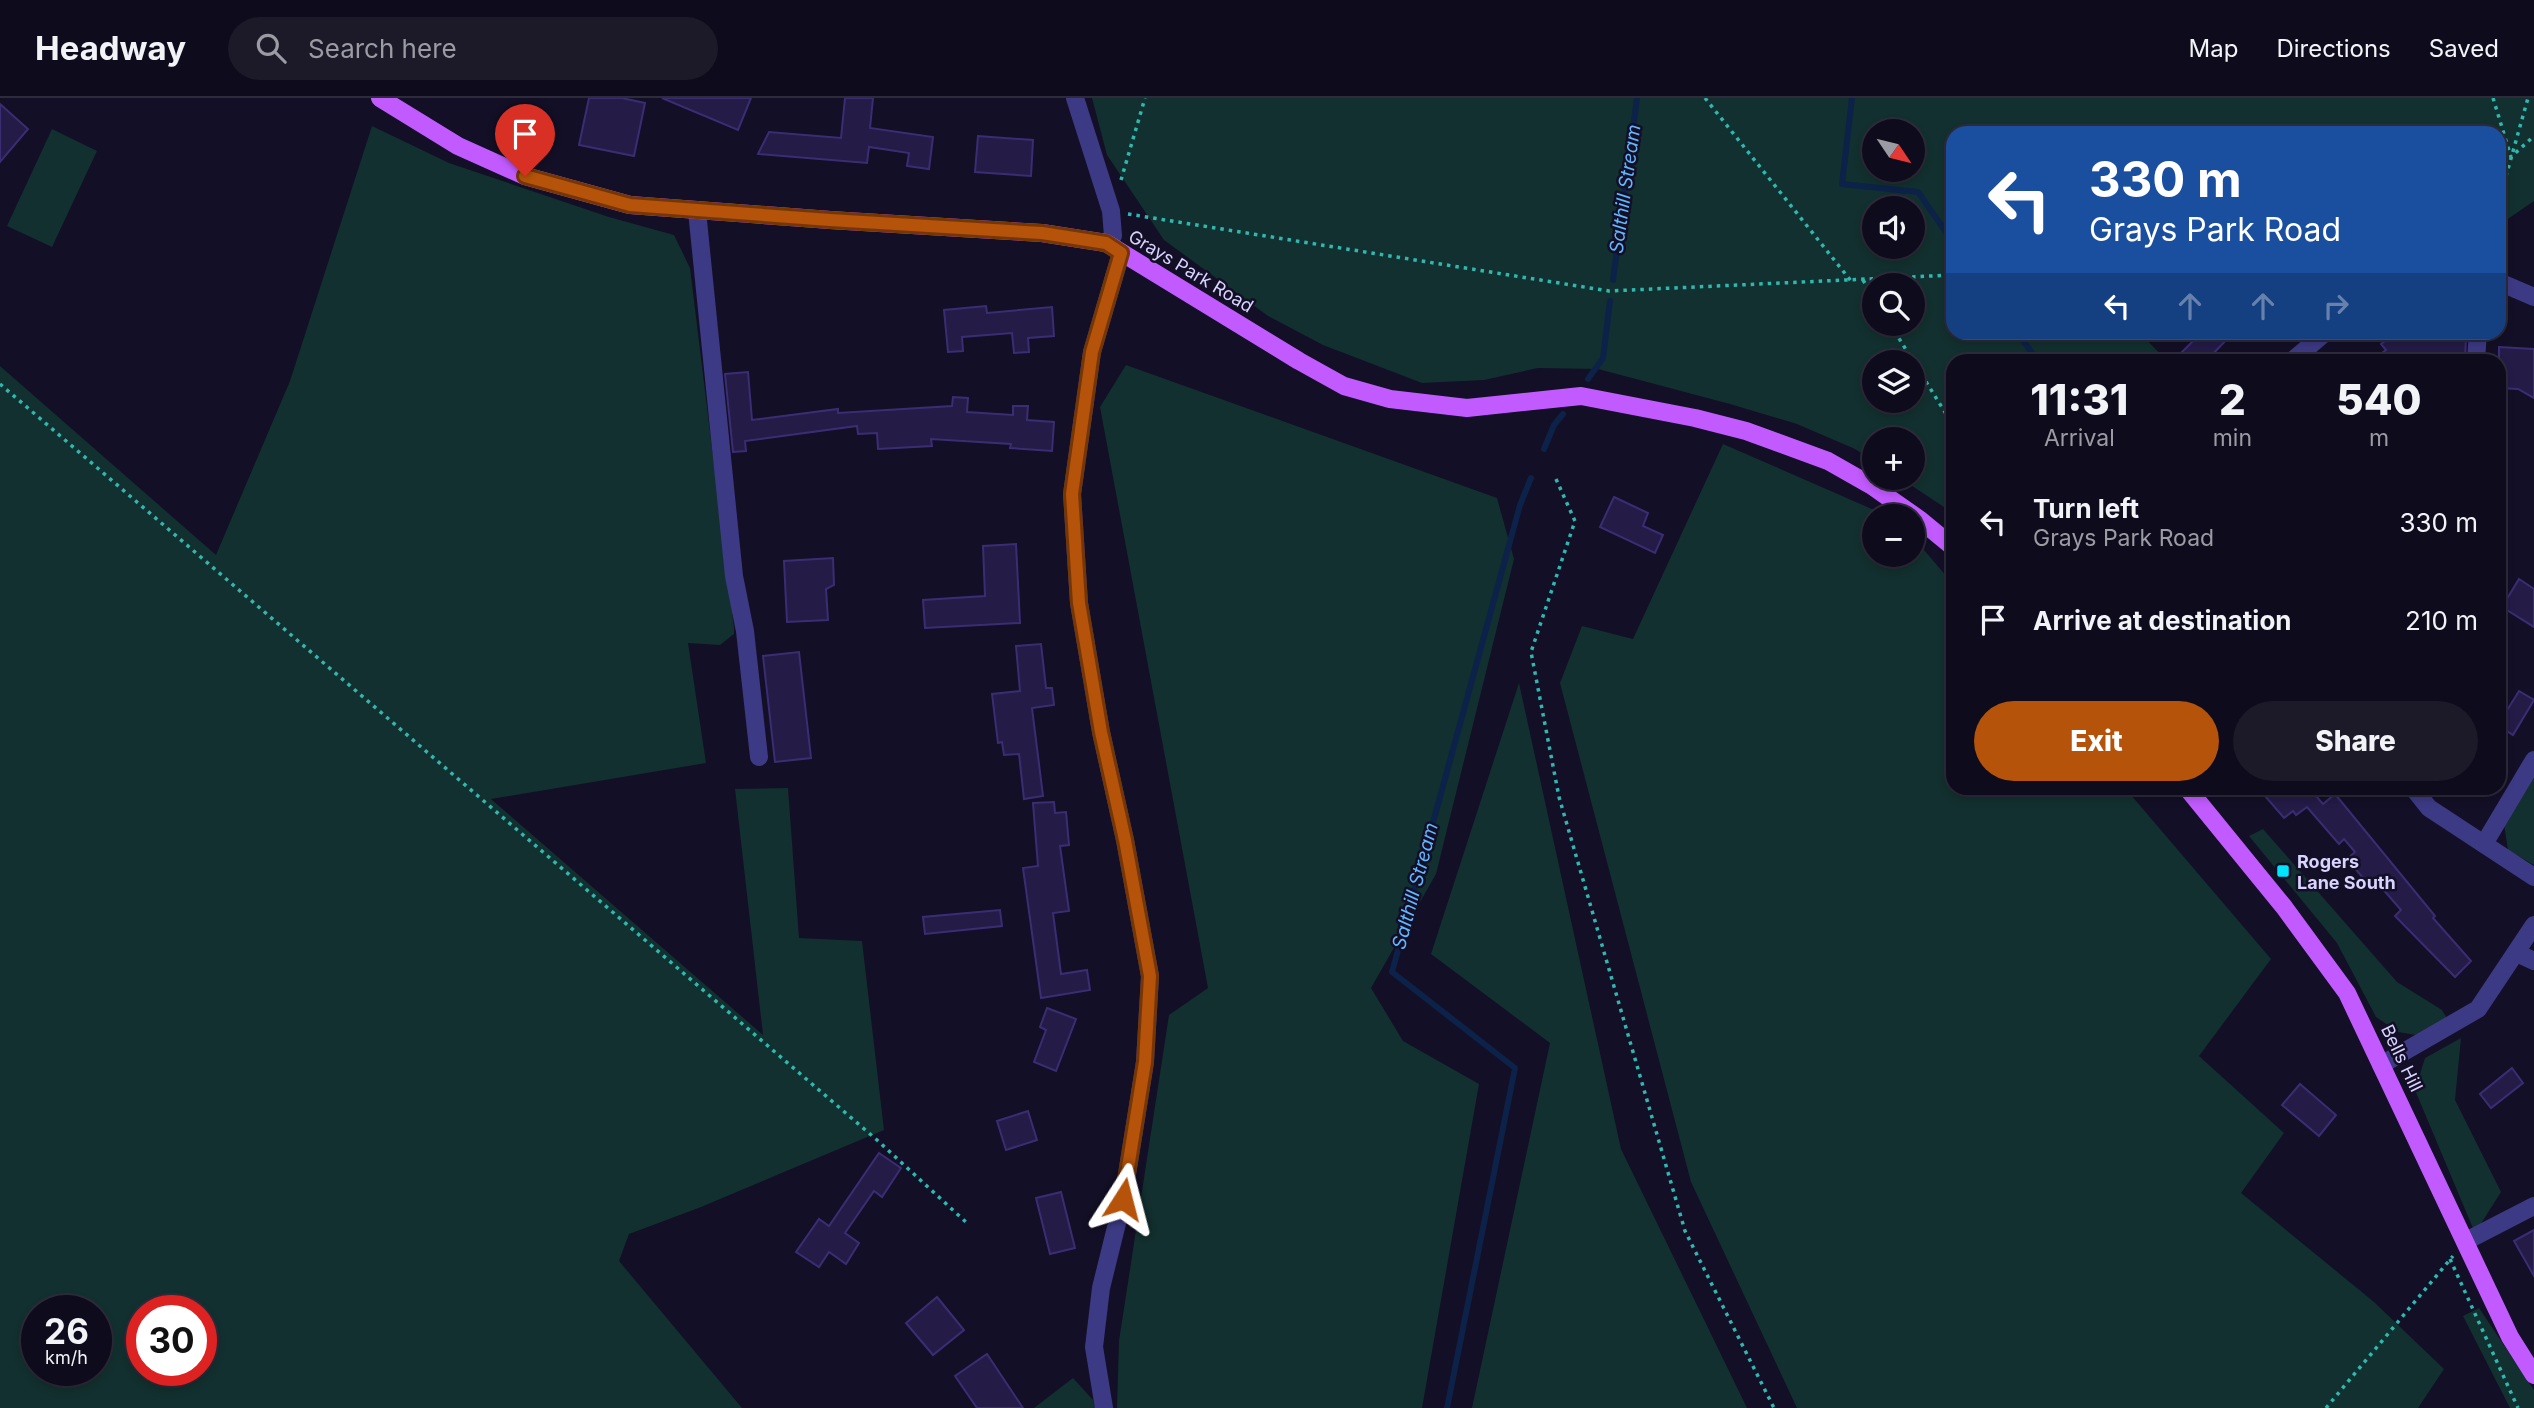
<!DOCTYPE html>
<html lang="en">
<head>
<meta charset="utf-8">
<style>
	body { margin:0; font-family:Inter,sans-serif; background:#1c1929; color:#f1f3f6; height:100vh; display:flex; flex-direction:column; font-size:26px; white-space:nowrap }
	* { box-sizing:border-box; margin:0 }
	p { font-size:23px; color:#9b9ba3 }
	.icon { flex:none; width:38px; height:38px; fill:none; stroke:currentColor; stroke-width:2; stroke-linecap:round; stroke-linejoin:round }
	.map { position:relative; flex:1; overflow:hidden }
	.sheet { position:absolute; left:1946px; top:256px; width:560px; height:441px; display:flex; flex-direction:column; background:#0e0b1c; border-radius:21px; box-shadow:0 4px 10px #0003,0 0 0 2px #2e2b3b }
	.sheet>* { flex:none }
	.guide { position:absolute; left:1946px; top:28px; width:560px; height:214px; border-radius:21px; box-shadow:0 4px 10px #0003,0 0 0 2px #2e2b3b; background:#1a4fa0; color:#fff; overflow:hidden }
	.needle { width:46px; rotate:125deg }
	.tools { position:absolute; left:1862px; top:21px; display:grid; gap:14px }
	.tools a { display:grid; place-items:center; width:63px; height:63px; border-radius:50%; background:#0e0b1c; box-shadow:0 4px 10px #0003,0 0 0 2px #2e2b3b; font-size:35px }
	.speed { position:absolute; left:21px; top:1197px; display:flex; gap:14px; font-size:35px; font-weight:700; text-align:center }
	.speed>* { display:grid; place-content:center; width:91px; height:91px; border-radius:50%; background:#0e0b1c; box-shadow:0 4px 10px #0003,0 0 0 2px #2e2b3b; line-height:1 }
	.speed small { font-size:18px; font-weight:400 }
	.speed .limit { border:10px solid #d22; background:#fff; color:#111 }
	.pin { position:absolute; display:grid; place-items:center; width:60px; height:60px; color:#fff; margin:-72px -30px; border-radius:50% 50% 50% 0; rotate:-45deg; box-shadow:0 0 7px #0007 }
	.pin .icon { rotate:45deg }
	.me { position:absolute; width:77px; margin:-38px; rotate:9deg; stroke-linejoin:round; filter:drop-shadow(0 0 5px #0008) }
	.turn { display:flex; align-items:center; gap:24px; height:147px; padding:0 28px; font-size:32px }
	.turn .icon { width:91px; height:91px; stroke-width:2.5 }
	.turn b { display:block; font-size:49px; line-height:60px }
	.lanes { display:flex; align-items:center; height:66px; padding:0 28px; background:#0003; justify-content:center; gap:35px; direction:ltr }
	.lanes .off { opacity:.35 }
	.eta { display:flex; justify-content:space-evenly; align-items:center; height:119px; text-align:center }
	.eta b { font-size:42px; font-weight:800; line-height:49px }
	.action { display:flex; gap:14px; margin-top:auto; padding:14px 28px }
	.action a { flex:1; height:80px; border-radius:42px; background:#b45309; color:#fff; font-size:28px; font-weight:800; line-height:80px; text-align:center }
	.action a+a { background:#1c1929; color:#f1f3f6 }
	ul { padding:0; list-style:none }
	li { display:flex; align-items:center; gap:21px; height:98px; padding:0 28px }
	li div { flex:1 }
	li b { display:block; font-size:26px }
	li em { font-style:normal }
	header { display:flex; align-items:center; gap:42px; box-sizing:border-box; height:98px; padding:0 35px; background:#0e0b1c; border-bottom:2px solid #2e2b3b }
	header strong { font-size:33px }
	nav { display:flex; gap:38px; margin-inline-start:auto; font-size:24px }
	.search { width:490px; height:63px; background:#1c1929; display:flex; align-items:center; gap:18px; box-sizing:border-box; padding:0 24px; border-radius:38px; color:#9b9ba3; font-size:26px }
	.map>svg:first-child { display:block }
	.green { fill:#12302f; fill-rule:evenodd }
	.lines { fill:none; stroke-linecap:round; stroke-linejoin:round }
	.stream { stroke:#0c2248; stroke-width:6 }
	.building { fill:#241b47; stroke:#3b2d73; stroke-width:2 }
	.path { stroke:#2fb8b0; stroke-width:3.5; stroke-dasharray:3.5 5; stroke-linecap:butt }
	.minor { stroke:#3d3a85; stroke-width:18 }
	.major { stroke:#c25bff; stroke-width:18 }
	.route-casing { stroke:#753606; stroke-width:18 }
	.route { stroke:#b45309; stroke-width:12 }
	.poi-dot { fill:#00e5ff; stroke:#130f26; stroke-width:2.5 }
	.labels { text-anchor:middle; dominant-baseline:central; stroke-width:5; stroke-linejoin:round; paint-order:stroke }
	.street-label { font-size:18px; fill:#d9d4ff; stroke:#130f26 }
	.poi-label { font-size:18px; font-weight:bold; fill:#d9d4ff; stroke:#130f26; text-anchor:start }
	.water-label { font-size:19px; font-style:italic; fill:#62b6ff; stroke:#130f26 }
</style>
</head>
<body>
<header>
<strong>Headway</strong>
<div class="search"><svg class="icon" aria-label="search" viewBox="0 0 24 24"><circle cx="10" cy="10" r="6"/><path d="M15 15l6 6"/></svg>Search here</div>
<nav><a>Map</a><a>Directions</a><a>Saved</a></nav>
</header>
<div class="map">
<svg width="2534" height="1310" viewBox="0 0 2534 1310">
	<rect width="100%" height="100%" fill="#130f26"/>
	<g class="green">
		<path d="M1092,0H2534V103L2499,127V35H1953V234L2140,235L2166,262H1953V415L1900,380H1913V341H1874V363L1855,351L1797,326L1730,306L1598,271L1538,270L1484,282L1422,285L1323,247L1268,218L1164,142L1107,57ZM1874,33H1913V72H1874ZM1874,110H1913V149H1874ZM1874,187H1913V226H1874ZM1874,264H1913V303H1874Z"/>
		<path d="M372,28L449,65L609,119L674,137L690,170L734,530V536L720,547L688,545L706,665L491,701L763,937L735,691L788,690L799,840L862,843L884,1032L701,1109L629,1136L619,1163L742,1310H0V268L216,457L290,283ZM37,1213H96V1272H37ZM142,1213H201V1272H142Z"/>
		<path d="M52,31L97,53L52,149L7,128Z"/>
		<path d="M1126,267L1497,400L1514,461L1436,776L1371,890L1403,943L1479,986L1422,1310H1117L1119,1243L1169,917L1208,890L1100,309Z"/>
		<path d="M1723,346L1888,418H1874V457H1913V439L1953,486V690H2125L2271,861L2199,958L2284,1035L2241,1095L2374,1204L2444,1271L2418,1310H1797L1691,1084L1560,585L1582,528L1633,541Z"/>
		<path d="M1519,585L1621,1051L1747,1310H1472L1550,945L1431,856Z"/>
		<path d="M2534,679V767L2508,752L2504,726Z"/>
		<path d="M2263,731L2397,884L2442,912L2448,922L2416,937L2398,934L2376,919L2337,845L2249,738Z"/>
		<path d="M2461,940L2455,1002L2501,1094L2475,1135L2415,992L2425,960Z"/>
		<path d="M2479,1210L2534,1292V1310H2510L2463,1218Z"/>
		<path d="M1073,1280L1093,1302L1095,1310H1034Z"/>
	</g>
	<g class="lines">
		<g class="stream">
			<path d="M1852,0L1842,86L1918,94L1953,144"/>
			<path d="M1613,182L1637,0"/>
			<path d="M2017,234L2037,262"/>
			<path d="M1588,281L1603,260L1610,203"/>
			<path d="M1544,351L1554,327L1563,316"/>
			<path d="M1447,1310L1515,970L1392,874L1520,407L1531,380"/>
		</g>
	</g>
	<g class="building">
		<path d="M589,0H622L645,5L634,58L579,47Z"/>
		<path d="M662,0H751L738,32Z"/>
		<path d="M845,0H873L870,30L933,39L929,71L907,68L909,55L869,49L867,65L758,56L769,34L841,40Z"/>
		<path d="M0,6L28,31L0,64Z"/>
		<path d="M978,38L1033,42L1031,78L975,74Z"/>
		<path d="M986,208L987,215L1052,209L1054,238L1028,240L1029,254L1014,255L1012,235L962,239L963,253L948,254L944,212Z"/>
		<path d="M2202,234H2234L2207,262H2174Z"/>
		<path d="M2454,234L2455,239L2466,240L2465,262H2372L2386,252L2381,246L2396,235L2401,241Z"/>
		<path d="M2499,249L2534,251V300L2518,291L2499,290Z"/>
		<path d="M748,274L752,322L838,311V315L952,308L953,299L968,300L967,314L1013,317V308H1028L1027,322L1054,324L1052,353L1010,350L1011,346L931,341L932,348L878,351L877,335L858,336L857,328L745,343L746,353L733,354L725,276Z"/>
		<path d="M1614,399L1648,415L1643,428L1663,437L1655,455L1600,429Z"/>
		<path d="M1016,446L1020,525L925,530L923,502L985,498L983,448Z"/>
		<path d="M833,460L834,487L826,491L828,522L787,524L784,463Z"/>
		<path d="M2519,481L2534,491V529L2502,509Z"/>
		<path d="M1041,546L1046,590H1052L1054,607L1032,610L1043,698L1024,701L1019,656L1004,657L1002,644L998,645L992,596L1020,593L1016,548Z"/>
		<path d="M799,554L811,660L775,664L763,558Z"/>
		<path d="M2519,593L2534,602L2513,637L2499,628V625Z"/>
		<path d="M2258,690H2309L2323,706L2335,696L2435,818L2433,820L2471,863L2455,879L2395,818L2401,812L2375,782L2369,787L2347,761L2355,754L2344,741L2339,746L2307,709L2296,717L2293,713L2284,720Z"/>
		<path d="M1054,704L1055,715L1066,714L1069,747L1060,748L1069,813L1053,815L1061,876L1087,872L1090,892L1041,900L1023,770L1038,768L1033,705Z"/>
		<path d="M1000,812L1002,828L925,836L923,819Z"/>
		<path d="M1047,910L1076,921L1056,973L1034,964L1046,932L1040,929Z"/>
		<path d="M2512,970L2523,985L2491,1010L2480,996Z"/>
		<path d="M2300,986L2336,1017L2319,1038L2282,1007Z"/>
		<path d="M1028,1013L1037,1042L1006,1052L997,1023Z"/>
		<path d="M879,1055L901,1070L882,1099L874,1093L845,1135L859,1145L846,1166L829,1154L819,1169L796,1154L819,1121L829,1128Z"/>
		<path d="M1061,1094L1075,1150L1050,1156L1036,1100Z"/>
		<path d="M2534,1132V1178L2514,1143Z"/>
		<path d="M937,1199L964,1232L933,1257L906,1225Z"/>
		<path d="M987,1256L1023,1310H977L955,1278Z"/>
	</g>
	<g class="lines">
		<g class="path">
			<path d="M1705,0L1851,183"/>
			<path d="M2493,0L2511,59L2534,38"/>
			<path d="M1121,82L1145,0"/>
			<path d="M2499,103L2528,0"/>
			<path d="M1128,116L1609,193L1953,177"/>
			<path d="M1863,182L1874,200"/>
			<path d="M1890,226L1953,327"/>
			<path d="M0,286L877,1042L968,1126"/>
			<path d="M1556,381L1575,423L1531,554L1559,699L1685,1133L1774,1310"/>
			<path d="M2450,1161L2518,1310"/>
			<path d="M2326,1310L2453,1158"/>
		</g>
		<g class="minor">
			<path d="M1075,0L1111,113L1113,138L1106,145"/>
			<path d="M697,113L734,478L745,533L759,659"/>
			<path d="M2499,184L2534,199"/>
			<path d="M2293,262L2326,234"/>
			<path d="M2476,262L2478,234"/>
			<path d="M2413,690L2429,710L2534,779"/>
			<path d="M2484,746L2534,662"/>
			<path d="M2517,855L2534,863"/>
			<path d="M2381,967L2478,911L2534,827"/>
			<path d="M2466,1143L2534,1108"/>
			<path d="M1104,1310L1094,1249L1101,1190L1123,1101L1145,964L1150,878L1125,742L1101,634L1079,505L1072,396L1092,254L1121,155"/>
		</g>
		<g class="major">
			<path d="M380,0L458,48L525,78L630,107L830,122L1042,135L1106,145L1299,263L1344,288L1390,301L1467,310L1581,298L1695,320L1746,333L1828,363L1872,388L1919,421L1953,449"/>
			<path d="M2187,690L2284,809L2347,895L2510,1239L2534,1277"/>
		</g>
	</g>
	<g class="lines">
		<defs>
			<path id="route" d="M525,78L630,107L830,122L1042,135L1106,145L1121,155L1092,254L1072,396L1079,505L1101,634L1125,742L1150,878L1145,964L1123,1101"/>
		</defs>
		<use href="#route" class="route-casing"/>
		<use href="#route" class="route"/>
	</g>
	<rect class="poi-dot" x="2276" y="766" width="14" height="14" rx="3.5"/>
	<g class="labels">
		<g class="street-label">
			<text transform="translate(1191 173) rotate(31)">Grays Park Road</text>
			<text transform="translate(2402 960) rotate(64)">Bells Hill</text>
		</g>
		<g class="poi-label">
			<text x="2297" y="763">Rogers<tspan x="2297" dy="21">Lane South</tspan></text>
		</g>
		<g class="water-label">
			<text transform="translate(1625 91) rotate(-82)">Salthill Stream</text>
			<text transform="translate(1415 788) rotate(-75)">Salthill Stream</text>
		</g>
	</g>
</svg>
<div class="tools">
<a><svg class="needle" viewBox="-14 -14 28 28"><path d="M0-13l5 13h-10z" fill="#e53935"/><path d="M0 13l5-13h-10z" fill="#9b9ba3"/></svg></a>
<a><svg class="icon" aria-label="sound" viewBox="0 0 24 24"><path d="M4 9h4l5-4v14l-5-4H4zM17 9q2 3 0 6"/></svg></a>
<a><svg class="icon" aria-label="search" viewBox="0 0 24 24"><circle cx="10" cy="10" r="6"/><path d="M15 15l6 6"/></svg></a>
<a><svg class="icon" aria-label="layers" viewBox="0 0 24 24"><path d="M12 4l9 5-9 5-9-5zM3 14l9 5 9-5"/></svg></a>
<a>+</a>
<a>−</a>
</div>
<div class="speed"><div>26<small>km/h</small></div><div class="limit">30</div></div>
<div class="pin" style="left:525px;top:78px;background:#d93025"><svg class="icon" aria-label="arrive" viewBox="0 0 24 24"><path d="M6 21V4h12l-3 4 3 4H6"/></svg></div>
<svg class="me" style="left:1123px;top:1101px" viewBox="-20 -20 40 40"><path d="M0-17L14 15 0 8-14 15z" fill="#b45309" stroke="#fff" stroke-width="4"/></svg>
<div class="guide">
<div class="turn"><svg class="icon" aria-label="left" viewBox="0 0 24 24"><path d="M17 20v-9H6M10 6l-5 5 5 5"/></svg><div><b>330 m</b>Grays Park Road</div></div>
<div class="lanes"><svg class="icon" aria-label="left" viewBox="0 0 24 24"><path d="M17 20v-9H6M10 6l-5 5 5 5"/></svg><svg class="icon off" aria-label="ahead" viewBox="0 0 24 24"><path d="M12 20V5M6 11l6-6 6 6"/></svg><svg class="icon off" aria-label="ahead" viewBox="0 0 24 24"><path d="M12 20V5M6 11l6-6 6 6"/></svg><svg class="icon off" aria-label="right" viewBox="0 0 24 24"><path d="M7 20v-9h11M14 6l5 5-5 5"/></svg></div>
</div>
<section class="sheet">
<div class="eta">
<div><b>11:31</b><p>Arrival</p></div>
<div><b>2</b><p>min</p></div>
<div><b>540</b><p>m</p></div>
</div>
<ul>
<li><svg class="icon" aria-label="left" viewBox="0 0 24 24"><path d="M17 20v-9H6M10 6l-5 5 5 5"/></svg><div><b>Turn left</b><p>Grays Park Road</p></div><em>330 m</em></li>
<li><svg class="icon" aria-label="arrive" viewBox="0 0 24 24"><path d="M6 21V4h12l-3 4 3 4H6"/></svg><div><b>Arrive at destination</b></div><em>210 m</em></li>
</ul>
<div class="action"><a>Exit</a><a>Share</a></div>
</section>
</div>
</body>
</html>
